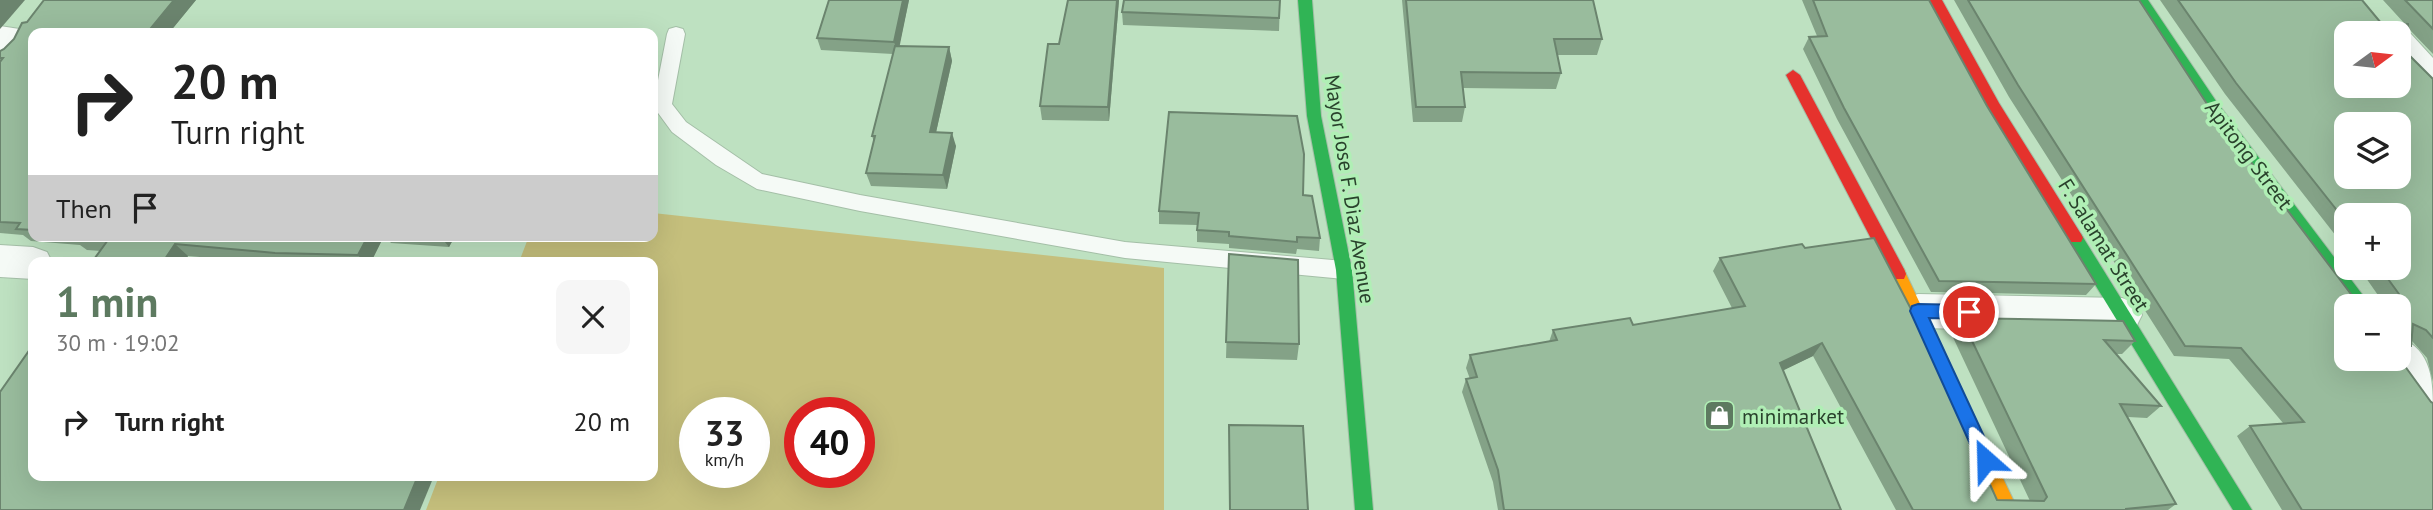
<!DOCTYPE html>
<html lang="en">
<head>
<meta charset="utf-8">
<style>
	body { margin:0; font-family:"PT Sans",sans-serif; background:#f6f6f6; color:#222; height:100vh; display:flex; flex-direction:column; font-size:26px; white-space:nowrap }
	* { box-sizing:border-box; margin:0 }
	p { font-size:23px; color:#767676 }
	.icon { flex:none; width:38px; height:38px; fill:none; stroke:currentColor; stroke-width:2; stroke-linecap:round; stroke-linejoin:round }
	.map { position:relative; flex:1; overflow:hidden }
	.sheet { position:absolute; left:28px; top:257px; width:630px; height:224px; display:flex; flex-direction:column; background:#fff; border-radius:14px; box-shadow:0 7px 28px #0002 }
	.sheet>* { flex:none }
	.banner { position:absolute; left:28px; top:28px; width:630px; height:214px; border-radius:14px; box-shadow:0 7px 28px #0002; background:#fff; color:#222; overflow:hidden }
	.needle { width:46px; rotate:75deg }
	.tools { position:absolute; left:2334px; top:21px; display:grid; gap:14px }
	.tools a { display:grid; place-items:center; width:77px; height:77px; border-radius:14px; background:#fff; box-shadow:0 7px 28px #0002; font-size:35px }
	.speed { position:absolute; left:679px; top:397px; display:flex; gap:14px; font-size:35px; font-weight:700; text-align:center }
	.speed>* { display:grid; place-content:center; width:91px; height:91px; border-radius:50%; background:#fff; box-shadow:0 7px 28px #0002; line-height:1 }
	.speed small { font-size:18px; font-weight:400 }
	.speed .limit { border:10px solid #d22; background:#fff; color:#111 }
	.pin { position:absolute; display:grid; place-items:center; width:60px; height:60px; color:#fff; margin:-30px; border:4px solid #fff; border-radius:50%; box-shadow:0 2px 7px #0007 }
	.me { position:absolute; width:77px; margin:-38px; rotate:335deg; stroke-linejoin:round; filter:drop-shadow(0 0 5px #0008) }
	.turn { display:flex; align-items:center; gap:24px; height:147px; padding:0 28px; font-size:32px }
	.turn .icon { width:91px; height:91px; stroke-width:2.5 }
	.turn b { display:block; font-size:49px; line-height:60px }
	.then { display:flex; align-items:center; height:66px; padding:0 28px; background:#0003; gap:14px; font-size:26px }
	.round { display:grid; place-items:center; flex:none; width:74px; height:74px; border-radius:14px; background:#f6f6f6 }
	.summary { display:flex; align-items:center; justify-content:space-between; height:119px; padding:0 28px }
	h1 { font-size:42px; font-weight:700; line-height:52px; color:#5d7a60 }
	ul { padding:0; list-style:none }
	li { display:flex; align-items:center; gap:21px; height:91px; padding:0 28px }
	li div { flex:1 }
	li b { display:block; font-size:26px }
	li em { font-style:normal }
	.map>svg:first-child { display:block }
	.green { fill:#c5bf7c; fill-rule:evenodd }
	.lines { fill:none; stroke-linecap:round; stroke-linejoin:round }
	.lane-casing { stroke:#a4bfa7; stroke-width:2 }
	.street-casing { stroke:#a4bfa7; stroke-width:2 }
	.fast-casing { stroke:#a4bfa7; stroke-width:2 }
	.slow-casing { stroke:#a4bfa7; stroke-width:2 }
	.jam-casing { stroke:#a4bfa7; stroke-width:2 }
	.lane { fill:#f5faf6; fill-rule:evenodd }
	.street { fill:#f5faf6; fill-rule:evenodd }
	.fast { fill:#30b455; fill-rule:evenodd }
	.slow { fill:#ff9f0a; fill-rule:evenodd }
	.jam { fill:#e5322d; fill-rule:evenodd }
	.wall { fill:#84a287 }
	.shaded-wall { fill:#6b846e }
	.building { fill:#99bc9d; stroke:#6b846e; stroke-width:2; fill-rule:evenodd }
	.route { fill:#1a73e8; stroke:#114b97; stroke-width:2 }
	.labels { text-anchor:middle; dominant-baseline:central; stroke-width:7; stroke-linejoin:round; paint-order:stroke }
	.street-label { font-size:21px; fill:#29422c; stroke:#b0efb5 }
	.poi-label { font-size:21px; fill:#29422c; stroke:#b0efb5; text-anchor:start }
</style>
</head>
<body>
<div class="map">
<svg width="2433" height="510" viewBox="0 0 2433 510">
	<rect width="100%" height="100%" fill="#bee1c1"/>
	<path class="green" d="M653,213L1164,268V510H426L439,476H653V262H519L529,236H653ZM754,413V472H695V413ZM859,413V472H800V413Z"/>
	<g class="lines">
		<defs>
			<path id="lane" d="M676,27L683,29L685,34L672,104L686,122L762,174L860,195L1125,242L1344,261L1351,264L1355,270L1351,276L1344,279L1125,258L860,211L757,189L716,165L672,132L653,106L667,34L669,29Z"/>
			<g id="street">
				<path d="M0,26L26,30L31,39L26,48L14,51L0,50Z"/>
				<path d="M2399,31L2411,34L2433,58V93L2421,89L2399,65V33H2391Z"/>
				<path d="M0,245L33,247L47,252L52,262H33V279L0,277Z"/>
				<path d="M1918,294L2122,298L2136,303L2142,315L2136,327L2122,332L1918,328L1904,323L1898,311L1904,299Z"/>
				<path d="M2399,337C2433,351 2433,381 2433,416L2418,411L2381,359H2399Z"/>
			</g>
			<g id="fast">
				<path d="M1298,0H1312L1321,116L1352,270L1373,510H1355L1336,270L1307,116Z"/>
				<path d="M2134,0H2148L2216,101L2371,306H2354L2206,109Z"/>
				<path d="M2075,232L2081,234L2252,510H2233L2069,242L2067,238L2069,234Z"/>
			</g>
			<path id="slow" d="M1898,267L1904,269L1906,274L2018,510H2000L1890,274L1892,269Z"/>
			<g id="jam">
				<path d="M1928,0H1942L1999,103L2081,234L2083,238L2081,242H2069L1989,111Z"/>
				<path d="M1793,70L1800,75L1904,269L1906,274L1904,279H1892L1786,75Z"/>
			</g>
		</defs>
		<use href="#lane" class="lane-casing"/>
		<use href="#street" class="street-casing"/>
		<use href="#fast" class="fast-casing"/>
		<use href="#slow" class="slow-casing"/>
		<use href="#jam" class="jam-casing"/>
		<use href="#lane" class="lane"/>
		<use href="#street" class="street"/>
		<use href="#fast" class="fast"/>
		<use href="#slow" class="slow"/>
		<use href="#jam" class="jam"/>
	</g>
	<g class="wall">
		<path d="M44,0H196L169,33H33V236H384L371,262H259L188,256L184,262H92L101,251L87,250L80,245L31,241L23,235L0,233V51L4,49L14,39Z"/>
		<path d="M829,0H909L899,46L949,47L952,61L936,132L956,146L947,189L871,186L866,173L874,142L872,136L893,54L821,50L817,38Z"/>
		<path d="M1119,0L1109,121L1042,120L1040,106L1059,44Z"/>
		<path d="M1280,0L1279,31L1123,25L1122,12Z"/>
		<path d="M1402,0H1593L1602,39L1597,55H1557L1561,73L1556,89L1463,88L1465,107L1462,122H1413Z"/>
		<path d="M1802,0H1929L1987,106L2096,284L2086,295L1931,292L1837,119L1803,49L1809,37L1817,36Z"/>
		<path d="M1954,0H2139L2207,104L2357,303L2363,298H2380L2359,268H2399L2347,215V250L2225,94L2160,0H2362L2381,23L2405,24L2383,0H2433V54L2408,28L2409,55L2433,79V382L2427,358L2412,341L2411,346L2399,354V306H2347L2433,510H2282L2237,436L2250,426L2283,423L2229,359L2174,356L2009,97Z"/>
		<path d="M1303,195L1320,238L1319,251L1297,249L1296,254L1229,248V244L1197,242V225L1159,224V211Z"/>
		<path d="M385,236H455L449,247L391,243Z"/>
		<path d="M1805,248L1997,500L2030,501L1950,331L1961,318L2135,341L2122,354H2116L2161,406L2147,418L2128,417L2176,504L2168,510H1896L1813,356L1783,370L1841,510H1498L1493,482L1462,392L1466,379H1470L1466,368L1470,355L1549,342L1553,330L1633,325L1732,308L1713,271L1720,258Z"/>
		<path d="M1229,254L1299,344L1297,360L1226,358Z"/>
	</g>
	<g class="shaded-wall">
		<path d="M0,0H25L0,29Z"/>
		<path d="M174,0H196L169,33H147Z"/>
		<path d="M903,0H909L898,54L894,42Z"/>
		<path d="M1117,0H1119L1109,121L1108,107Z"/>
		<path d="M949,47L952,61L933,146L930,132Z"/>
		<path d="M952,133L956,146L947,189L943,175Z"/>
		<path d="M368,236H384L371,262H364L358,255Z"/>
		<path d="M440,236H455L449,247Z"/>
		<path d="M175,244L188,256L184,262H163Z"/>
		<path d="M1822,343L1813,356L1772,376L1780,363Z"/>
		<path d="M418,476H434L420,510H404Z"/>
	</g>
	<g class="building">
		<path d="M44,0H174L147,33H33V230L16,229L20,223L0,222V62L3,58H0V51L4,49L14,39L22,23L27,22Z"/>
		<path d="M829,0H903L894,42L817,38Z"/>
		<path d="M1068,0H1117L1108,107L1040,106L1048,44H1059Z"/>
		<path d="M1124,0H1280L1279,18L1122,12Z"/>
		<path d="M1406,0H1593L1602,39H1554L1561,73L1461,72L1465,107H1416Z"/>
		<path d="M1813,0H1929L1987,106L2096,284L1939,281L1844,108L1809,37L1827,36Z"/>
		<path d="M1968,0H2139L2207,104L2360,306H2347V359H2399V358L2431,402L2433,403V510H2302L2250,426L2304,422L2241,348L2185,346L2018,85Z"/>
		<path d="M2178,0H2362L2381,23L2408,24L2409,55L2433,79V338L2426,330L2413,324L2411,346L2399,347V306H2360L2363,298H2397L2399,294L2380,268H2399V215H2347V223L2236,83ZM2347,33H2399V86H2347ZM2347,124H2399V177H2347Z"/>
		<path d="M2405,0H2433V29Z"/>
		<path d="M895,46L949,47L930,132L952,133L943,175L866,173L875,136H872Z"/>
		<path d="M1169,112L1297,116L1304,154L1303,195L1312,196L1320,238L1297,237V242L1229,236V232L1197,230L1199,213L1159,211Z"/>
		<path d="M74,236H368L358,255L275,253L175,244L163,262H92L108,240L72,238Z"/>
		<path d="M1874,238L1912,311L1997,500L2044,501L2047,497L1961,318L2123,321L2135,341L2104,340L2161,406L2120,404L2176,504L2126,509V510H1913L1822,343L1780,363L1841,510H1504L1498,470L1466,379L1477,377L1470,355L1557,340L1553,330L1630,318L1633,325L1745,306L1720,258L1802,244L1805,248Z"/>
		<path d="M1229,254L1298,260L1299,344L1226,342Z"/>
		<path d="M33,345V476H418L404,510H0V392Z"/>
		<path d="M1229,425L1303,426L1308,510H1230Z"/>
	</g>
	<path class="route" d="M1918,304L1969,305L1975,307L1977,312L1975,317L1969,319L1929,318L1995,460L1992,466L1986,468L1980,466L1910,311L1912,306Z"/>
	<defs>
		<symbol id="shop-square" viewBox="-11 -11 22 22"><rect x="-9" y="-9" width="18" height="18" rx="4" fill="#5d7a60" stroke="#b0efb5"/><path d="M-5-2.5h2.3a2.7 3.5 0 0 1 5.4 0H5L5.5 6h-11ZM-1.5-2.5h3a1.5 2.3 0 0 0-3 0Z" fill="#fff"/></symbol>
	</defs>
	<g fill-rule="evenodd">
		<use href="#shop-square" x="1702" y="398" width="35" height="35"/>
	</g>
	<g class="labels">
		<g class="street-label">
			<text transform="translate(2249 155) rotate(53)">Apitong Street</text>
			<text transform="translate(1350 189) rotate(81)">Mayor Jose F. Diaz Avenue</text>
			<text transform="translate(2104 245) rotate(58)">F. Salamat Street</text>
		</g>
		<g class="poi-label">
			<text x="1742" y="416">minimarket</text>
		</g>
	</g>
</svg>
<div class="tools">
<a><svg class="needle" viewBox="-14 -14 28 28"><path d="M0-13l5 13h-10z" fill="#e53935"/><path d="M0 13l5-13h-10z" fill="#767676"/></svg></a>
<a><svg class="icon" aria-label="layers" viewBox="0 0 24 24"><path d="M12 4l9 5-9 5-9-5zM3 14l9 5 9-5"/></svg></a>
<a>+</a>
<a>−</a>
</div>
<div class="speed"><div>33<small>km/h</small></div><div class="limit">40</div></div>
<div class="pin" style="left:1969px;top:312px;background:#d93025"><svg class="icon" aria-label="arrive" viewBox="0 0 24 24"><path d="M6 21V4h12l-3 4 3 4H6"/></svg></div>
<svg class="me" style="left:1986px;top:460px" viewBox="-20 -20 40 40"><path d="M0-17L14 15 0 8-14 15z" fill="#1a73e8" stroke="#fff" stroke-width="4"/></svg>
<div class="banner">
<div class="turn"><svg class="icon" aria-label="right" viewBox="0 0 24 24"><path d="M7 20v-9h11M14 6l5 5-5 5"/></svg><div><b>20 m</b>Turn right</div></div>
<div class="then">Then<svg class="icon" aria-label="arrive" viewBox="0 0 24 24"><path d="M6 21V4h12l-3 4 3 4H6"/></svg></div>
</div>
<section class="sheet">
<div class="summary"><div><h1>1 min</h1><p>30 m · 19:02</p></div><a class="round"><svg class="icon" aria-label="close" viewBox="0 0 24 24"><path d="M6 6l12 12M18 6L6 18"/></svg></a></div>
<ul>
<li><svg class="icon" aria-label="right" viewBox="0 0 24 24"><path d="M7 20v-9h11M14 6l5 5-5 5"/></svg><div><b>Turn right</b></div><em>20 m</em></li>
</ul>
</section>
</div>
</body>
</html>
